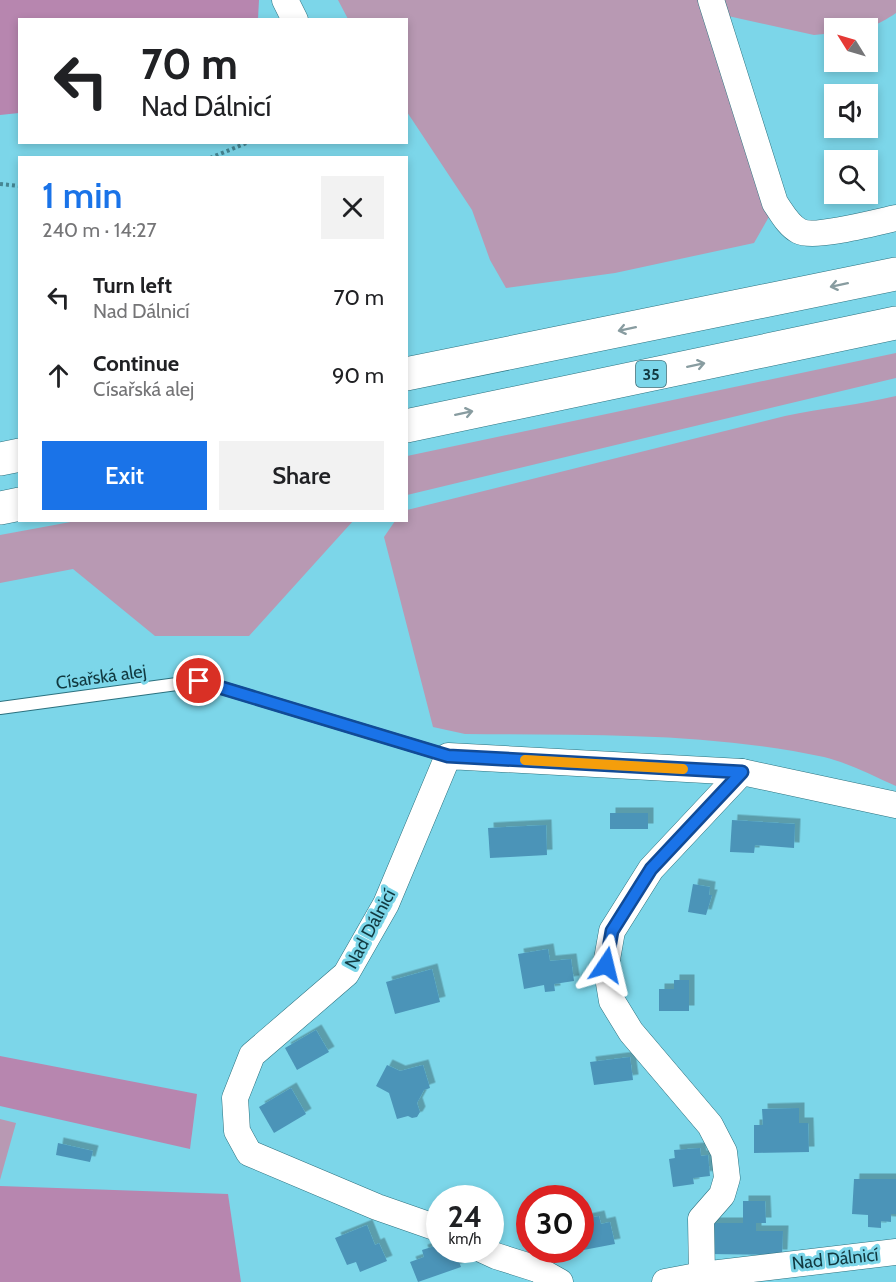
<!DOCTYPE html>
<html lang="en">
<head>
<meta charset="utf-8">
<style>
	body { margin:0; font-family:Cabin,sans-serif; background:#f2f2f2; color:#202124; height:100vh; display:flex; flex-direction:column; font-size:22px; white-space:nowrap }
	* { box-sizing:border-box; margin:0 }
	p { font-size:20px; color:#757577 }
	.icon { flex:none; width:33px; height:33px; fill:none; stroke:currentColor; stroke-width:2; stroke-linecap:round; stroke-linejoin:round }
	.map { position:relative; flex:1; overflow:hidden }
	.panel { position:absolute; left:18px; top:156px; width:390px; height:366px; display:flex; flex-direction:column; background:#fff; border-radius:0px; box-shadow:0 3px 9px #0003 }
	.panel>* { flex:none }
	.guide { position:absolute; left:18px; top:18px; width:390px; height:126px; border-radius:0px; box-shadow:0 3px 9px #0003; background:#fff; color:#202124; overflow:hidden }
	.needle { width:39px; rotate:307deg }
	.tools { position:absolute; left:824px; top:18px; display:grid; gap:12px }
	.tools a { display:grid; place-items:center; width:54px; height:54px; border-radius:0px; background:#fff; box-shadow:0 3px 9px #0003; font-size:30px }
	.speed { position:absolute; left:426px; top:1185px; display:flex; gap:12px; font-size:30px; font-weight:700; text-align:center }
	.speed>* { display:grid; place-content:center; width:78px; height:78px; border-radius:50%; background:#fff; box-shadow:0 3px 9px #0003; line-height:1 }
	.speed small { font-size:15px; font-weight:400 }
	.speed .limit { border:9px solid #d22; background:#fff; color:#111 }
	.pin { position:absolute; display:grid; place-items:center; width:51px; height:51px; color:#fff; margin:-26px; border:3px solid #fff; border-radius:50%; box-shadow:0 2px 6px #0007 }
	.me { position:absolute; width:66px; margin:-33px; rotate:10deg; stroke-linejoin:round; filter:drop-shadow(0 0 4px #0008) }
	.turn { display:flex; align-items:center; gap:21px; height:126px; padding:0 24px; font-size:27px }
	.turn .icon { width:78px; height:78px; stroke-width:2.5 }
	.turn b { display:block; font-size:42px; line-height:51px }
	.round { display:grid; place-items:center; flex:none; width:63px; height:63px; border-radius:0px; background:#f2f2f2 }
	.head { display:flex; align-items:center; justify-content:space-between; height:102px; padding:0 24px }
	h1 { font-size:36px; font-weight:600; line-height:45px; color:#1a73e8 }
	.primary-button { display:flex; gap:12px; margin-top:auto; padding:12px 24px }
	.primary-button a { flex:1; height:69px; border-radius:0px; background:#1a73e8; color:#fff; font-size:24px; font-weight:600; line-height:69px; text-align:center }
	.primary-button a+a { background:#f2f2f2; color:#202124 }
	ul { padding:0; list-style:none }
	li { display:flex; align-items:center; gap:18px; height:78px; padding:0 24px }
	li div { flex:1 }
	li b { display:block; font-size:22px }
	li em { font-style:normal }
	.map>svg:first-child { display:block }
	.green { fill:#b899b3 }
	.forest { fill:#b786af }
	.building { fill:#4c94b8; filter:url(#shadow) }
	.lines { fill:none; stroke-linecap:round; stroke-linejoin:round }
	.service-casing { stroke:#2b717f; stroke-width:14 }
	.minor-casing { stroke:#2b717f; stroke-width:27 }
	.trunk-casing { stroke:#2b717f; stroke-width:34 }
	.path { stroke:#458693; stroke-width:4; stroke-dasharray:3 3; stroke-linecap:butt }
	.service { stroke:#fff; stroke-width:12 }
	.minor { stroke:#fff; stroke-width:26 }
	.trunk { stroke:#fff; stroke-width:33 }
	.oneway { stroke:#889ca0 }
	.route-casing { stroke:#114b97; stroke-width:15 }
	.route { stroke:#1a73e8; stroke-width:10 }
	.slow { stroke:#f59e0b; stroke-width:10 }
	.labels { text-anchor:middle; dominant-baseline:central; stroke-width:6; stroke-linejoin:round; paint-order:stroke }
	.shield { fill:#7cd6e9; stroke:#316873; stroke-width:1.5 }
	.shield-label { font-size:16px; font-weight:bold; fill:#113940 }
	.street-label { font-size:18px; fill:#113940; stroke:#7cd6e9 }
</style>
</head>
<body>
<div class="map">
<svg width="896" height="1282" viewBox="0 0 896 1282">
	<defs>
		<filter id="shadow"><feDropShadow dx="5.5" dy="-5.5" stdDeviation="0" flood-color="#0004"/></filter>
	</defs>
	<rect width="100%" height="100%" fill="#7cd6e9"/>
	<g class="green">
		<path d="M338,0H703L770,215L754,243L615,273L506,288L490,260L472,210L407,112L406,20L348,19Z"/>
		<path d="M723,0H896V13C869,31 865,28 834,28V33L814,35L728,16Z"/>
		<path d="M896,353V378L407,495V456Z"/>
		<path d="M896,396V786C873,776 849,763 824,757C708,732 583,735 465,734L433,727L384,537L395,521L406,520L407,510L785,416C822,408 859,405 896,396Z"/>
		<path d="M76,521V520L353,521L249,636H155L73,569L0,583V535Z"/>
		<path d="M0,1119L16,1123L0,1180Z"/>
	</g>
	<g class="forest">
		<path d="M0,0H259L258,19L20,20L19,113L0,115Z"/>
		<path d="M0,1056L197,1094L190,1149L0,1106Z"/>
		<path d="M0,1186L228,1194L241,1282H0Z"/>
	</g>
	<g class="building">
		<rect x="610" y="813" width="38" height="16"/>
		<path d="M732,820L795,824L794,848L755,845L754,853L730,852Z"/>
		<path d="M546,825L547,855L490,858L488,828Z"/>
		<path d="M693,884L710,887L709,895H712L706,915L688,912Z"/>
		<path d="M548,949L550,961L571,959L574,981L554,984L555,991L545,992L544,985L524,989L518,954Z"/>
		<path d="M432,969L440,1002L395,1014L386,982Z"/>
		<path d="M674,980H689V1011H659V989H674Z"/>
		<path d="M316,1030L329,1052L297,1070L285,1048Z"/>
		<path d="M630,1057L633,1080L594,1085L590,1062Z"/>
		<path d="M387,1065L400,1071L423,1065L430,1088L424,1090L417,1103L420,1112L417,1117L412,1118L408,1116L397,1119L389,1093L376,1086Z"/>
		<path d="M291,1088L306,1114L274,1133L259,1107Z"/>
		<path d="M799,1108V1123H808L809,1152L754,1153V1125H763L762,1109Z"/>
		<path d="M58,1143L93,1151L90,1162L56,1155Z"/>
		<path d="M700,1148L701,1156L708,1155L710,1176L693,1178L694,1184L673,1187L669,1159L675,1158L674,1150Z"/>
		<path d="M854,1179H896V1214H891V1222L881,1221V1228L868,1227V1215L852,1214Z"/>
		<path d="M743,1201H765L766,1223H756V1231H783L782,1255L708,1254V1223H743Z"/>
		<path d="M599,1216L601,1224L610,1222L615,1244L573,1252V1250H580V1220Z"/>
		<path d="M530,1222V1250H542L530,1254L520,1226Z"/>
		<path d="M367,1225L375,1245L379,1243L387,1261L360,1272L356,1262L347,1265L335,1238Z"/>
		<path d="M438,1245L440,1250H455L461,1267L418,1282L410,1262L424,1257L422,1250Z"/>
	</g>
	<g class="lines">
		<defs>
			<path id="service" d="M0,708L199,681L448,756"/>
			<g id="minor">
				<path d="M285,0L295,20"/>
				<path d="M711,0L775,203C782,213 788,225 799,231C814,239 877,222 896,218"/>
				<path d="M440,1229L377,1207L249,1153L237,1131L235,1098L252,1055L346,974L386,904L448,756L742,772L896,805"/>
				<path d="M483,1250L496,1256L537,1269L560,1282"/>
				<path d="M702,1275L701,1219L722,1195L727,1178L724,1152L710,1125L631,1032L612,1001L606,965L612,931L651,869L742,772"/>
				<path d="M665,1282L702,1275L896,1252"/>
			</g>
			<g id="trunk">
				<path d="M406,374L896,274"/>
				<path d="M406,426L896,323"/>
				<path d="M0,459L20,455"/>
				<path d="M0,508L20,504"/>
			</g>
		</defs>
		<use href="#service" class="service-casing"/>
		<use href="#minor" class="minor-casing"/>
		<use href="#trunk" class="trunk-casing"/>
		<g class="path">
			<path d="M210,158L249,142"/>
			<path d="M0,184L20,186"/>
		</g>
		<use href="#service" class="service"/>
		<use href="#minor" class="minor"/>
		<use href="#trunk" class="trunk"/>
	</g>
	<defs><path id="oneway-shaft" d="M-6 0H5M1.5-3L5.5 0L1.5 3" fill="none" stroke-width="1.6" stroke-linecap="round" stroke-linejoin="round" transform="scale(1.5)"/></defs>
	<g class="oneway">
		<use href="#oneway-shaft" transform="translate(839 285) rotate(168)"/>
		<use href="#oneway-shaft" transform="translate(627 329) rotate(168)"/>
		<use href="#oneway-shaft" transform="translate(696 365) rotate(-12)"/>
		<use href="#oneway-shaft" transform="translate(464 413) rotate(-12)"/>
	</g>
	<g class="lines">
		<defs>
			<path id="route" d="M199,681L448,756L742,772L651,869L612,931L606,965"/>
		</defs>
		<use href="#route" class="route-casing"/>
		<use href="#route" class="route"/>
		<path class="slow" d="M525,760L683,769"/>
	</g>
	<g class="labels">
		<rect class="shield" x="636" y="361" width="30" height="26" rx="4.5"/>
		<g class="shield-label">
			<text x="651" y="374">35</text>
		</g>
		<g class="street-label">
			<text transform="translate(101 677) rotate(-8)">Císařská alej</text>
			<text transform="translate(370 929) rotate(-62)">Nad Dálnicí</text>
			<text transform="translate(835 1259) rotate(-6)">Nad Dálnicí</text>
		</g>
	</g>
</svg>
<div class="tools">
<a><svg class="needle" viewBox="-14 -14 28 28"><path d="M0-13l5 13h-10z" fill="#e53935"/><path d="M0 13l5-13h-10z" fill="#757577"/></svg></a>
<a><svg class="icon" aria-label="sound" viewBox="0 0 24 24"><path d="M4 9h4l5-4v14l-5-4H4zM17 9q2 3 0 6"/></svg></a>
<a><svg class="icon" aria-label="search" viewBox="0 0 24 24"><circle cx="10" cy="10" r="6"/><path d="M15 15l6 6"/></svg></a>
</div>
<div class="speed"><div>24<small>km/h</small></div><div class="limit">30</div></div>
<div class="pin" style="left:199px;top:681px;background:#d93025"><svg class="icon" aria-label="arrive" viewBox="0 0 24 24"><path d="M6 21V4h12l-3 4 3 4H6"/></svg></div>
<svg class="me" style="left:606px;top:965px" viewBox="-20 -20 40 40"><path d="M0-17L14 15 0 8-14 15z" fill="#1a73e8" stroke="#fff" stroke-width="4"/></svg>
<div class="guide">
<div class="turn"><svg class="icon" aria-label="left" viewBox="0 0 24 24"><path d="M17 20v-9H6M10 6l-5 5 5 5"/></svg><div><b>70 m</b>Nad Dálnicí</div></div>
</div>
<section class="panel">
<div class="head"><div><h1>1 min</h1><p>240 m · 14:27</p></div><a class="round"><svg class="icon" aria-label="close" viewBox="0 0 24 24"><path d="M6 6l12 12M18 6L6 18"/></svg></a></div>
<ul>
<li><svg class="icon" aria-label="left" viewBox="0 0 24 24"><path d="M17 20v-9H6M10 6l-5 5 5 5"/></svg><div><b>Turn left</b><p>Nad Dálnicí</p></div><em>70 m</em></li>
<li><svg class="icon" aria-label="ahead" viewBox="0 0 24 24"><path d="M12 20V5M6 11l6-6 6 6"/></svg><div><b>Continue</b><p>Císařská alej</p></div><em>90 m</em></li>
</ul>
<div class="primary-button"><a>Exit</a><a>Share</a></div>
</section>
</div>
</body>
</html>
